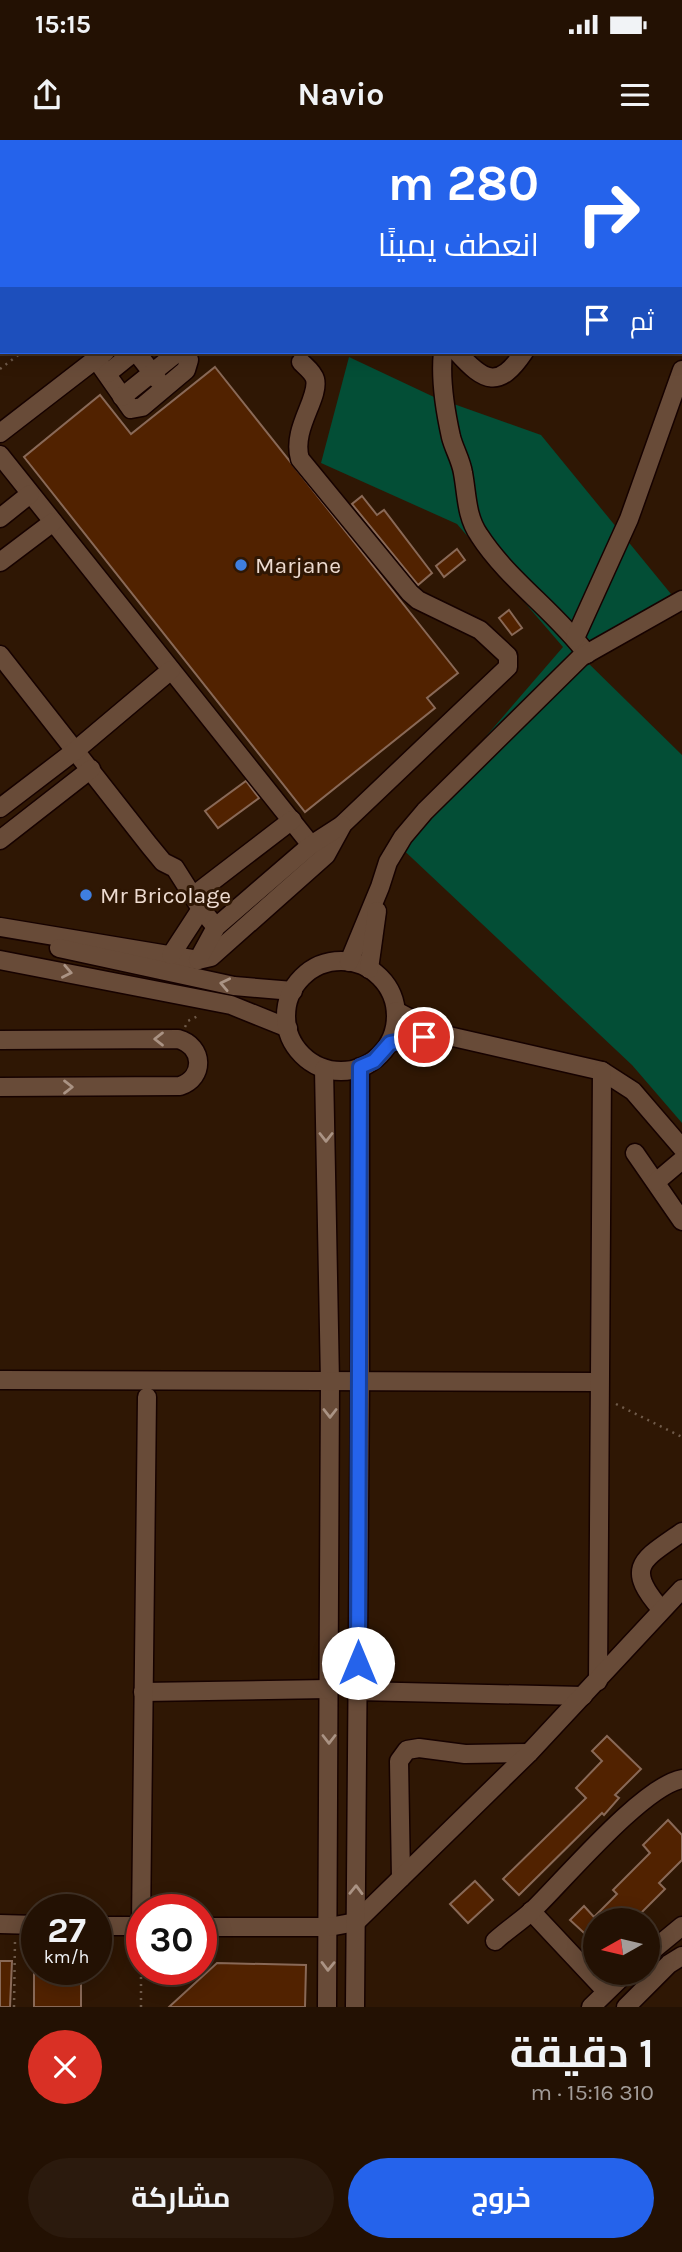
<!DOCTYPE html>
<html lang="ar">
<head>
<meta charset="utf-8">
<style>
	body { margin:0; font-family:Karla,Cairo,sans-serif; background:#2b1a0d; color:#f1f3f6; direction:rtl; height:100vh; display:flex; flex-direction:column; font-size:26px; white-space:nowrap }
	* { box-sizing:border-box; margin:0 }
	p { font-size:23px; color:#a39d9a }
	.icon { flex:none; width:38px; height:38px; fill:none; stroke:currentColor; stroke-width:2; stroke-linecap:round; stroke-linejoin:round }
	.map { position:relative; height:1867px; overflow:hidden; direction:ltr }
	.sheet { display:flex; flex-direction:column; background:#231103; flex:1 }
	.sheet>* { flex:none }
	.hud { position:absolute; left:0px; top:0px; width:682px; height:214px; box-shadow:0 4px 18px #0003,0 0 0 2px #403125; direction:rtl; background:#2563eb; color:#fff; overflow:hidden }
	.needle { width:46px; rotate:262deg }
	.fabs { position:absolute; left:583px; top:1768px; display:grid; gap:14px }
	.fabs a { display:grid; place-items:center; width:77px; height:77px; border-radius:50%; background:#231103; box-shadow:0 4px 18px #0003,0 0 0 2px #403125; font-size:35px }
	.speed { position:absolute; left:21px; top:1754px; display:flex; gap:14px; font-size:35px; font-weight:700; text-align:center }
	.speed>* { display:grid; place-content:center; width:91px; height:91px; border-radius:50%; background:#231103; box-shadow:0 4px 18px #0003,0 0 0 2px #403125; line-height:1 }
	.speed small { font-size:18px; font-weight:400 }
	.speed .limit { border:10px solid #d22; background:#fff; color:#111 }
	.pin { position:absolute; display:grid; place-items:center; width:60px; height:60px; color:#fff; margin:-30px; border:4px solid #fff; border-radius:50%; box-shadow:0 2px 7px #0007 }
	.me { position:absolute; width:77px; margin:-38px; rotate:0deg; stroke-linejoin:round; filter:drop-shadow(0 0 5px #0008) }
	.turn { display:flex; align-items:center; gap:24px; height:147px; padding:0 28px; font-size:32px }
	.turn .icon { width:91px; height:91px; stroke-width:2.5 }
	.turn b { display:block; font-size:49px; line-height:60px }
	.then { display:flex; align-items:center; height:66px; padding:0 28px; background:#0003; gap:14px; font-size:26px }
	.round { display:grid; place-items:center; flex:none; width:74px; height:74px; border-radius:37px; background:#2b1a0d }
	.summary { display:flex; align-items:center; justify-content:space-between; height:119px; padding:0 28px }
	h1 { font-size:42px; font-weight:700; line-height:52px }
	.action { display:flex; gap:14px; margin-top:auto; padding:14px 28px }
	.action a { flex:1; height:80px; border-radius:42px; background:#2563eb; color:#fff; font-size:28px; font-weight:700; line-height:80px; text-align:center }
	.action a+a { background:#2b1a0d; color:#f1f3f6 }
	.status { display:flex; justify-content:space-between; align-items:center; height:49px; padding:0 35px; background:#231103; direction:ltr }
	.status svg { height:19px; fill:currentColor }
	header { display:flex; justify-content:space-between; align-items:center; height:91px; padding:0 28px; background:#231103; font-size:32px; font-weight:700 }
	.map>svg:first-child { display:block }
	.green { fill:#034e36 }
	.building { fill:#512200; stroke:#896957; stroke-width:2 }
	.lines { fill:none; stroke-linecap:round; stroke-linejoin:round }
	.minor-casing { stroke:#160200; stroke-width:21 }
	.major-casing { stroke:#160200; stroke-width:26 }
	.path { stroke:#705b4a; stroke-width:2.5; stroke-dasharray:2 5; stroke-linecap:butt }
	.minor { stroke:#684b38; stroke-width:18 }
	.major { stroke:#a35172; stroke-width:23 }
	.oneway { stroke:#aa9384 }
	.route-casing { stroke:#184099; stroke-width:18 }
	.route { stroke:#2563eb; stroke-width:12 }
	.shop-dot { fill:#3f7fe0; stroke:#2f1704; stroke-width:2.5 }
	.labels { text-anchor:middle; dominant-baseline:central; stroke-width:6; stroke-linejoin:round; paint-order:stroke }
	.poi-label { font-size:23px; fill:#eddbd0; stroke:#2f1704; text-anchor:start }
</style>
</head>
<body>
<div class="status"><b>15:15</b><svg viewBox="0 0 49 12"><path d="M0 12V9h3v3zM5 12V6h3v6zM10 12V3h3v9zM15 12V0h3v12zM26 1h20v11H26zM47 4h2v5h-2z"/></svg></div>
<header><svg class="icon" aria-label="menu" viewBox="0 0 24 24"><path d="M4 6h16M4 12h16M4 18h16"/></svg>Navio<svg class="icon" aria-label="share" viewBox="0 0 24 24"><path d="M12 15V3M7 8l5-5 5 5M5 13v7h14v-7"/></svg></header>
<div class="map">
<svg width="682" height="1867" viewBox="0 0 682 1867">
	<rect width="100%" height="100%" fill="#2f1704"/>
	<path class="green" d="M349,217L434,257L541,295L671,454L584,519L682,615V983L632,925L395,702L563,507L457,384L321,323Z"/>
	<g class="building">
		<path d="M215,227L458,533L427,558L435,568L305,672L24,317L100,255L131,294Z"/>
		<path d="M362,356L377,375L384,370L432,433L418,445L352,364Z"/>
		<path d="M457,409L465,420L444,437L436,426Z"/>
		<path d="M509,470L522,488L512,495L499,478Z"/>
		<path d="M246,641L259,658L218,688L205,671Z"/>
		<path d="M607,1596L641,1629L615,1655L619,1658L604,1675L602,1673L519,1755L503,1739L586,1658L576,1648L602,1621L592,1611Z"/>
		<path d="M668,1680L682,1695V1720L659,1743L665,1749L634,1780H595V1803L570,1780L584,1766L594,1777L617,1754L613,1750L650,1713L643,1705Z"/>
		<path d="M475,1741L493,1760L468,1783L450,1764Z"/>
		<path d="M0,1821H12L10,1867H0Z"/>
		<path d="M217,1823L306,1825L305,1867H169Z"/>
		<rect x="34" y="1829" width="47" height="38"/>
	</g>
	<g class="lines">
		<defs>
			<g id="minor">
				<path d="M117,0L119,2"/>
				<path d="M136,212L158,240"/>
				<path d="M443,212C440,239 445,270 451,297C454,309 461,320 463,333C467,354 466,376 479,395C508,440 555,471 587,514"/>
				<path d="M457,212C485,243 499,249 524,212"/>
				<path d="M96,219L131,269L142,267L186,230L189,220L183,212"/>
				<path d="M108,233L134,212"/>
				<path d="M122,257L178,212"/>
				<path d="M0,293L105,212"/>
				<path d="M0,315L311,705"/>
				<path d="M0,378L30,354"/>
				<path d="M0,422L53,382"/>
				<path d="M575,498L629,379L682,230"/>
				<path d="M0,515L149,705L163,722L175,728L201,769L216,787"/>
				<path d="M0,668L76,610L171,530"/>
				<path d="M0,700L91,629"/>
				<path d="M193,756L292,680"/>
				<path d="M0,787L198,820L211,817L326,715L343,684L508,527V516L480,490L418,460L410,453L300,319C291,289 320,258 315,239C313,232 306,227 301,222"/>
				<path d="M59,808L234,846L293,851"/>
				<path d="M171,815L201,769"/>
				<path d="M0,820L231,865L288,888"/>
				<path d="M198,820L216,787L311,705L342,685"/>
				<circle cx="341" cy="876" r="55"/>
				<path d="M349,822L380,747L388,722L403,697L425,671L581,517L682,460"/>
				<path d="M369,829L377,771"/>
				<path d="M396,871L440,894L602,931L633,951L682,1008"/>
				<path d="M0,900L178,899C204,906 205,938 180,946L0,947"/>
				<path d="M390,903L440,894"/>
				<path d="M324,929L330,1242L327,1867"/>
				<path d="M635,1013L682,1081"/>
				<path d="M656,1042L682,1020"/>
				<path d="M0,1240L599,1242"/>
				<path d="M661,1469C623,1426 644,1419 682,1392"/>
				<path d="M598,1541L602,931"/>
				<path d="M358,1551L583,1556"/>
				<path d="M143,1552L328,1549"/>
				<path d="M401,1738L399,1621L407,1610L419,1608L465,1614L529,1613"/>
				<path d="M531,1771L606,1851"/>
				<path d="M0,1784L37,1785"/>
				<path d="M96,1786H142"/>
				<path d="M141,1786L147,1257"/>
				<path d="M201,1787H329L356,1782L529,1613L682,1449"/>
				<path d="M495,1801C507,1790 521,1781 533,1770C565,1739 643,1646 682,1639"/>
				<path d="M648,1814L682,1786"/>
				<path d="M355,1867L360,1243V927"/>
				<path d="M591,1867L627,1832"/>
				<path d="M626,1867L669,1824L682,1816"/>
			</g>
			<g id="major">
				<path d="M206,2L208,0"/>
				<path d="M238,2L240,0"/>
				<path d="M0,167L2,166"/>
				<path d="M0,193L2,192"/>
			</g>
		</defs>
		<use href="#minor" class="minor-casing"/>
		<use href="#major" class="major-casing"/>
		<g class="path">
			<path d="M591,0V2"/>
			<path d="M679,0L682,1"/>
			<path d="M640,2L641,0"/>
			<path d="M0,213V216"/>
			<path d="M0,229L22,212"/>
			<path d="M185,887L188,881L198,876"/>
			<path d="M616,1264L682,1297"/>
			<path d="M14,1867L15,1800"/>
			<path d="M141,1867V1800"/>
		</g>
		<use href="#minor" class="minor"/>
		<use href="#major" class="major"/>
	</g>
	<defs><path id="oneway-chevron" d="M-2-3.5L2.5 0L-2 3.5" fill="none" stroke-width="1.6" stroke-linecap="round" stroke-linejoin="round" transform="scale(1.75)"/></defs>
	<g class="oneway">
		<use href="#oneway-chevron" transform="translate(67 832) rotate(11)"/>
		<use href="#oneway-chevron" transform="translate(225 844) rotate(-168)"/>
		<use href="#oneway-chevron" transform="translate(159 899) rotate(180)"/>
		<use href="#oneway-chevron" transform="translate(68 947)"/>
		<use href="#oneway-chevron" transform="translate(326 997) rotate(90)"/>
		<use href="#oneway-chevron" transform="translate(330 1273) rotate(90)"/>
		<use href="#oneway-chevron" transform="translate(329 1599) rotate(90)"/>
		<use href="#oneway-chevron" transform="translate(356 1750) rotate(-89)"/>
		<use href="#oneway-chevron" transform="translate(328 1826) rotate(91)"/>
	</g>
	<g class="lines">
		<defs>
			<path id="route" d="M358,1523L360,927L374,921L390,903L424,897"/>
		</defs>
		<use href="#route" class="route-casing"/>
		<use href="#route" class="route"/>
	</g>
	<g class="shop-dot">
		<circle cx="241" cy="425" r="7"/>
		<circle cx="86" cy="755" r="7"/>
	</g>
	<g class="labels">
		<g class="poi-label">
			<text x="255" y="425">Marjane</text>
			<text x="100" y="755">Mr Bricolage</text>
		</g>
	</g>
</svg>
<div class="fabs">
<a><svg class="needle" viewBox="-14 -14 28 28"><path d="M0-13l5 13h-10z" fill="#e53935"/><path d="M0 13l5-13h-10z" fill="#a39d9a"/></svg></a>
</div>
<div class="speed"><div>27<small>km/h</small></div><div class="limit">30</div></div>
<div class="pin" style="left:424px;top:897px;background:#d93025"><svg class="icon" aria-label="arrive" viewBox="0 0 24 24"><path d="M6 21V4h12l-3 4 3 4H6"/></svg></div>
<svg class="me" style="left:358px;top:1523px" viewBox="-20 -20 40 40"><circle r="19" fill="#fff"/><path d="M0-13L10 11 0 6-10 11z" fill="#2563eb"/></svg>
<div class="hud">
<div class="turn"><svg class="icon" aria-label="right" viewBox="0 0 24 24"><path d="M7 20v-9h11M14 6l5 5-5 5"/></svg><div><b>280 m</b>انعطف يمينًا</div></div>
<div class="then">ثم<svg class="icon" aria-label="arrive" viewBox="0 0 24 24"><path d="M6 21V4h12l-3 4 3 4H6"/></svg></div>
</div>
</div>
<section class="sheet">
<div class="summary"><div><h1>1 دقيقة</h1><p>310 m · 15:16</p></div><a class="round" style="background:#d93025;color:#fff"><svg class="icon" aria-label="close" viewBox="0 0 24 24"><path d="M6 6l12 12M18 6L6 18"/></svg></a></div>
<div class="action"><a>خروج</a><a>مشاركة</a></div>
</section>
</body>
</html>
